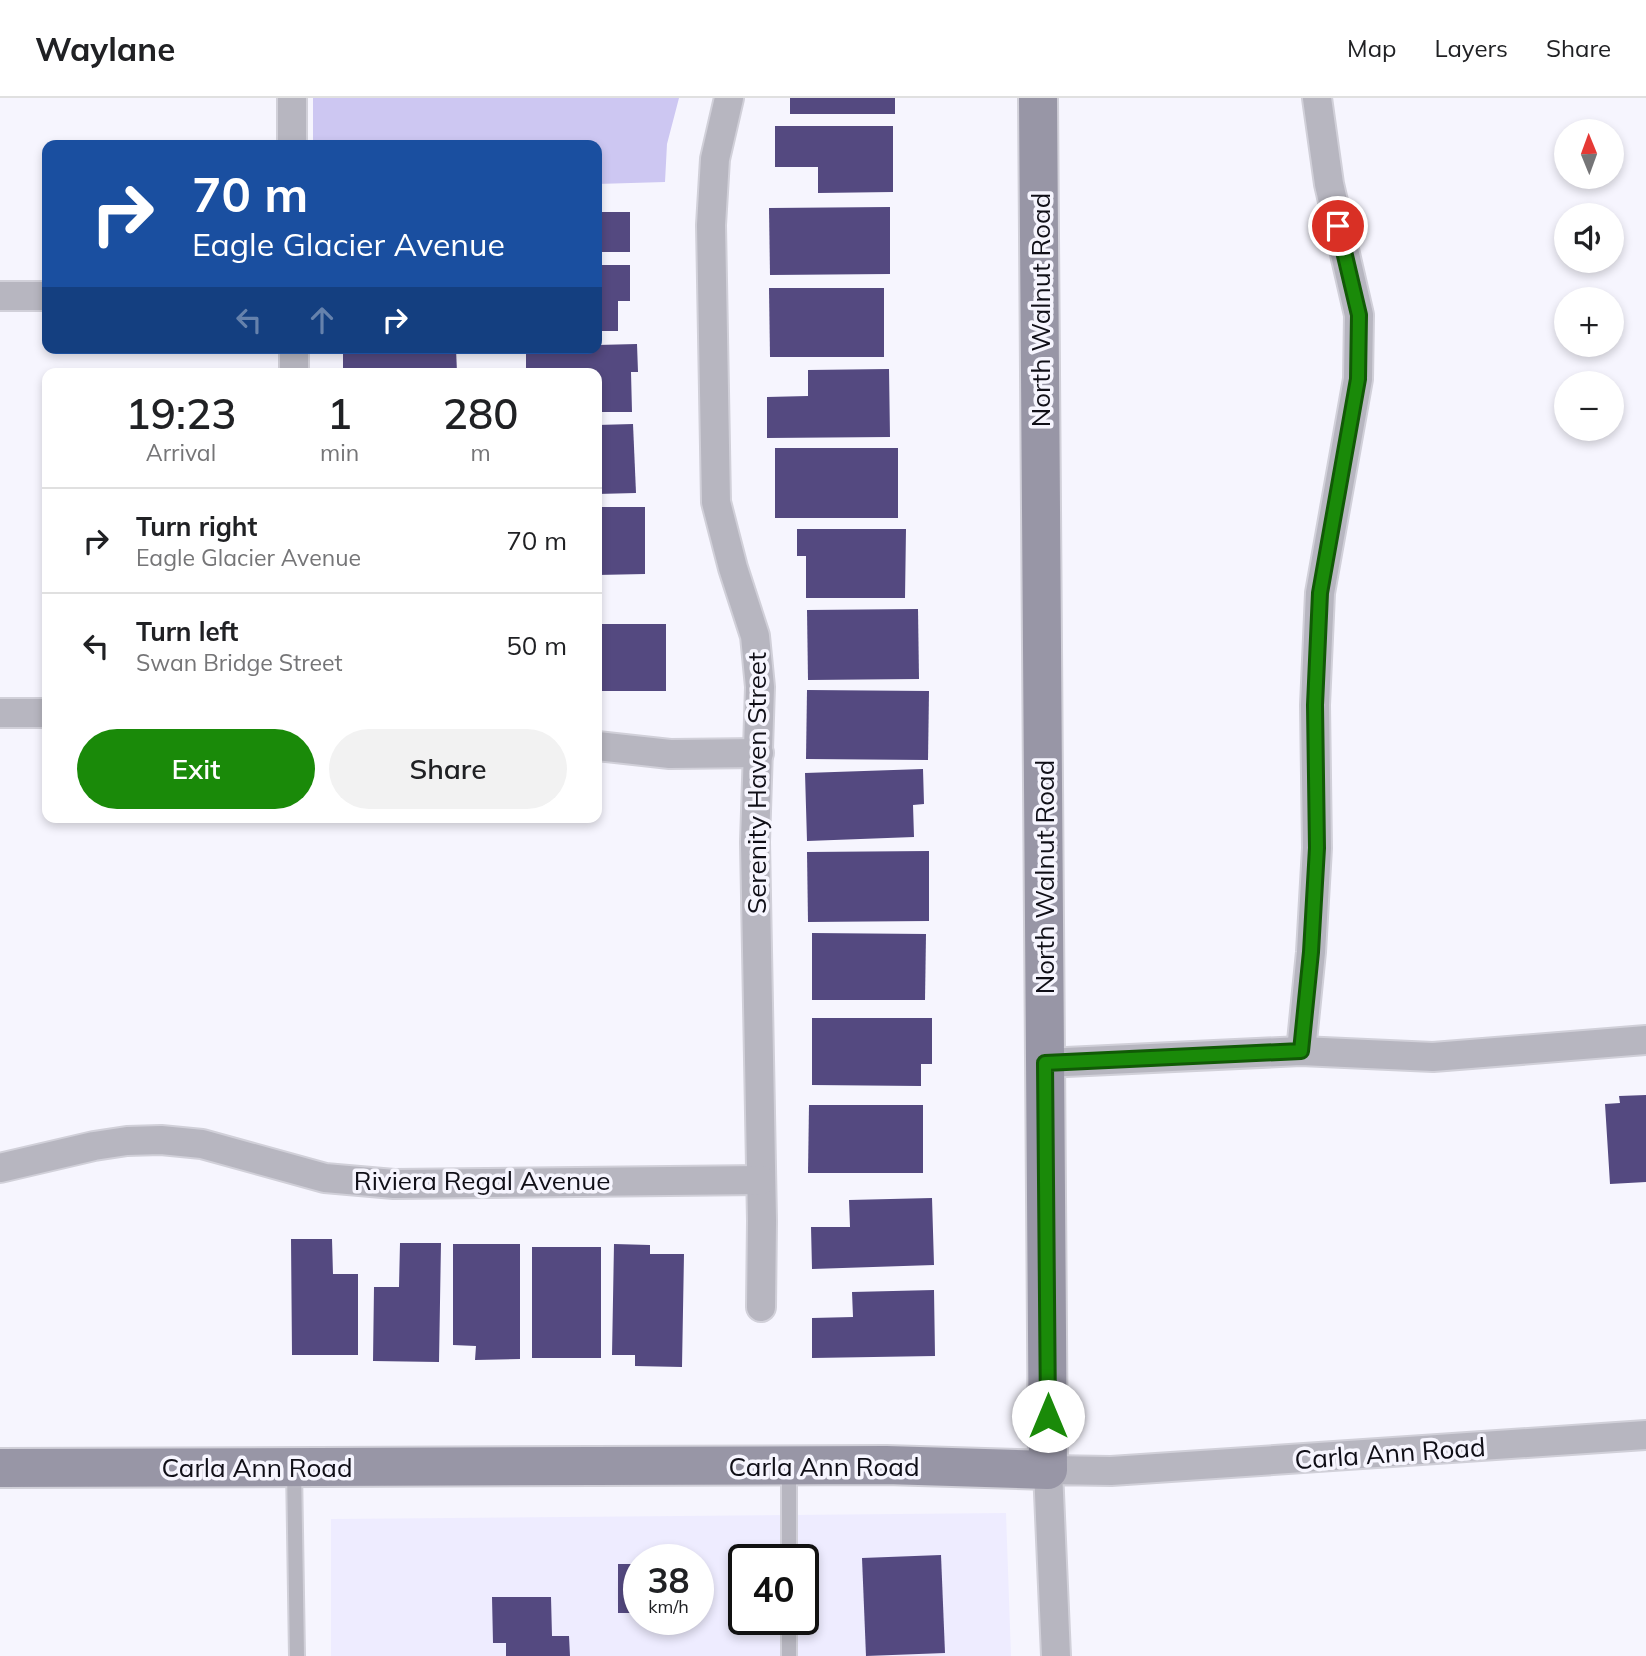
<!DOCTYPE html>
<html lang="en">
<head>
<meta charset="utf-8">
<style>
	body { margin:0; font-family:Mulish,sans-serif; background:#f2f2f2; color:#202124; height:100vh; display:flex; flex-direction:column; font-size:26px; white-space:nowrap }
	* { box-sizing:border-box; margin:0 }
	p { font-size:23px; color:#757577 }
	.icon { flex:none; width:38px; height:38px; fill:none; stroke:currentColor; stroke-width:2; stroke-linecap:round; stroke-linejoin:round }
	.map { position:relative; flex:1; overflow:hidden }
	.drawer { position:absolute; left:42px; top:270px; width:560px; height:455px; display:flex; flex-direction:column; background:#fff; border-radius:14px; box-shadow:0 4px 10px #0003 }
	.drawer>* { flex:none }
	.top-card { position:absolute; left:42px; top:42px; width:560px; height:214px; border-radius:14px; box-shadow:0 4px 10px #0003; background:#1a4fa0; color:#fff; overflow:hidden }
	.needle { width:46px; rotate:359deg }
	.fabs { position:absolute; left:1554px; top:21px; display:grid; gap:14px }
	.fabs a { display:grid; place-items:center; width:70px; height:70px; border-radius:50%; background:#fff; box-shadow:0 4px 10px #0003; font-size:35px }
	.speed { position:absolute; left:623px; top:1446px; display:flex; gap:14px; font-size:35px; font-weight:700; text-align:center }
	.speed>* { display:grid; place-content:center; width:91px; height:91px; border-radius:50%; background:#fff; box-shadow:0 4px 10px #0003; line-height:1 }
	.speed small { font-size:18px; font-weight:400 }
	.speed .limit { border:4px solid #111; border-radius:10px; background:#fff; color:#111 }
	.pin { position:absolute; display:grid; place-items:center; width:60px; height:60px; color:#fff; margin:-30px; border:4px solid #fff; border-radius:50%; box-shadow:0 2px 7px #0007 }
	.me { position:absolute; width:77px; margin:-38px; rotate:0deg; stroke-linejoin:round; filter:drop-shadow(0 0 5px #0008) }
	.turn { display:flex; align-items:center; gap:24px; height:147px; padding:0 35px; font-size:32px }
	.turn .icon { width:91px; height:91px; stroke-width:2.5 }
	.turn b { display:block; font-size:49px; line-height:60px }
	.lanes { display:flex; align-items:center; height:66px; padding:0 35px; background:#0003; justify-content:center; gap:35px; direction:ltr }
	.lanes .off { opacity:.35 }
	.eta { display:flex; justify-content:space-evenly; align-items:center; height:119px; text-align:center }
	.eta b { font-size:42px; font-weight:600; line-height:49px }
	.primary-button { display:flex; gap:14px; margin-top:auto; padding:14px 35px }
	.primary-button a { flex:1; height:80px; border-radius:42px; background:#1a8a09; color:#fff; font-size:28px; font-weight:600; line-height:80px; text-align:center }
	.primary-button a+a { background:#f2f2f2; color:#202124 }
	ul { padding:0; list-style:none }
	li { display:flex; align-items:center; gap:21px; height:105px; padding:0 35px; border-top:2px solid #e0e0e0 }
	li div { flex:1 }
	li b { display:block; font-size:26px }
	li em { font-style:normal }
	header { display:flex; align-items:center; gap:42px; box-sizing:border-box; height:98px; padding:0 35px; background:#fff; border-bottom:2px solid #e0e0e0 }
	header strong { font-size:33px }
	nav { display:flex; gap:38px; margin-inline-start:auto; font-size:24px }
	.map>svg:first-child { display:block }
	.built { fill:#eeecff; fill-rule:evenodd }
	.green { fill:#cdc7f2 }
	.building { fill:#544980 }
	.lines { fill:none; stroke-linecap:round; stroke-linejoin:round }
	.lane-casing { stroke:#d1d0d9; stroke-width:18 }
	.street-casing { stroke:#d1d0d9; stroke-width:32 }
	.secondary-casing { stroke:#d1d0d9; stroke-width:42 }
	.lane { stroke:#b7b6c0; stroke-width:14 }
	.street { stroke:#b7b6c0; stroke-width:28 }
	.secondary { stroke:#9896a6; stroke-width:38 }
	.route-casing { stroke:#115a06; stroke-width:18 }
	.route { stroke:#1a8a09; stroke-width:12 }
	.labels { text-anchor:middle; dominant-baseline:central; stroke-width:7; stroke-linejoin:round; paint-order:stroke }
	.street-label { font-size:26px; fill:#100f17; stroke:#f6f5fe }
</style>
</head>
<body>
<header>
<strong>Waylane</strong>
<nav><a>Map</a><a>Layers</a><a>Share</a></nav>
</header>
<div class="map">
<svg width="1646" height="1558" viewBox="0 0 1646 1558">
	<rect width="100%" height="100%" fill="#f6f5fe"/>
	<path class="built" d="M1006,1415L1011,1558H331V1421ZM639,1461H698V1521H639ZM744,1461H803V1521H744Z"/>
	<path class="green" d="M313,0H679L667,46L665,84L597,86V47H313Z"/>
	<g class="building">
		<rect x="790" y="0" width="105" height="16"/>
		<path d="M775,28H893V94L818,95V69H775Z"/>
		<path d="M890,109V176L770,177L769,110Z"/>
		<rect x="597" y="114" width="33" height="40"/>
		<path d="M597,167H630V203H618V233H597Z"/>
		<path d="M769,190H884V259H770Z"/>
		<path d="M637,246L638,274H631L632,314H597V275H526V250H597V247Z"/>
		<path d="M343,250H456L457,275H343Z"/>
		<path d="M889,271L890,339L767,340V299L808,298V272Z"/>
		<path d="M633,326L636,395L597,396V327Z"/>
		<rect x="775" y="350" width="123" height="70"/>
		<path d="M597,409H645V476L597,477Z"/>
		<path d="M797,431H906L905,500H806V458H797Z"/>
		<path d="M918,511L919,581L808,582L807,512Z"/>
		<rect x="597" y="526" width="69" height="67"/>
		<path d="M807,592L929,593L928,662L806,661Z"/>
		<path d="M923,671L924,706L913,707L914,739L807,743L805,675Z"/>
		<path d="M929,753V823L808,824L807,754Z"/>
		<path d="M812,835L926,836L925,902H812Z"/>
		<path d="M812,920H932V966H921V988L812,987Z"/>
		<path d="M1646,997V1084L1610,1086L1605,1006L1620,1005L1619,998Z"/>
		<path d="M809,1007H923V1075H808Z"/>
		<path d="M932,1100L934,1167L812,1171L811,1129H850L849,1102Z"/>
		<path d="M291,1141H332L333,1176H358V1257H292Z"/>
		<path d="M400,1145H441L439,1264L373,1263L374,1189H399Z"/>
		<path d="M453,1146H520V1261L475,1262L476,1248L453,1247Z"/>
		<path d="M614,1146L650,1147V1156H684L682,1269L635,1268V1257H612Z"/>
		<rect x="532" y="1149" width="69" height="111"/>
		<path d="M934,1192L935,1258L812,1260V1220L853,1219L852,1194Z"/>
		<path d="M941,1457L945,1555L866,1558L862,1460Z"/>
		<rect x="618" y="1466" width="21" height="49"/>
		<path d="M492,1499H551L552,1538H569L570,1558H506V1545H493Z"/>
	</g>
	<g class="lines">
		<defs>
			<g id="lane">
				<path d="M789,1369V1461"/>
				<path d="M294,1370L297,1558"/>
				<path d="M789,1521V1558"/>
			</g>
			<g id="street">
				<path d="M292,0V47"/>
				<path d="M729,0L715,61L711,127L716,404L733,470L755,538L760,589L755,744L762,1123L761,1209"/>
				<path d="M0,198H47"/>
				<path d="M294,250V275"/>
				<path d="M0,615H47"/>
				<path d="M597,648L670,656L759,655"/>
				<path d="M1301,953L1311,854L1317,750L1315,607L1320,495L1358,281L1359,217L1329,86L1317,0"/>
				<path d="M1045,965L1301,953L1433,959L1646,942"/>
				<path d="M0,1070L94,1048L127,1043L161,1042L202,1046L325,1080L394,1086L761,1082"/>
				<path d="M1056,1558L1048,1372L1111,1373L1646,1337"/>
			</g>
			<path id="secondary" d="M0,1370L886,1367L1048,1372L1038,0"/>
		</defs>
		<use href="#lane" class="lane-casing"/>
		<use href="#street" class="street-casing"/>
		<use href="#secondary" class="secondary-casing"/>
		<use href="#lane" class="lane"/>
		<use href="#street" class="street"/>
		<use href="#secondary" class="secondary"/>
	</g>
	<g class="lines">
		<defs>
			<path id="route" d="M1048,1318L1045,965L1301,953L1311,854L1317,750L1315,607L1320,495L1358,281L1359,217L1338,128"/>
		</defs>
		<use href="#route" class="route-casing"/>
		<use href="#route" class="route"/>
	</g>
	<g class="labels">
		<g class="street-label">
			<text transform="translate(1040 212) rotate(-90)">North Walnut Road</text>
			<text transform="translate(756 685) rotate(-90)">Serenity Haven Street</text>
			<text transform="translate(1044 779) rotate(-90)">North Walnut Road</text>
			<text x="482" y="1082">Riviera Regal Avenue</text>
			<text transform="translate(1390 1355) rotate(-4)">Carla Ann Road</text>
			<text x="824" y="1368">Carla Ann Road</text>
			<text x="257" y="1369">Carla Ann Road</text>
		</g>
	</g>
</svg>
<div class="fabs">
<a><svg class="needle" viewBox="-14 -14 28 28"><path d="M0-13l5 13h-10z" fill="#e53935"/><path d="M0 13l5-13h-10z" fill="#757577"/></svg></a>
<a><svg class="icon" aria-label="sound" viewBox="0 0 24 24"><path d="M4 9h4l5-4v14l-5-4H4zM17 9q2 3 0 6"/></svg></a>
<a>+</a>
<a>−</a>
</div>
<div class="speed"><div>38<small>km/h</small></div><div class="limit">40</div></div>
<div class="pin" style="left:1338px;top:128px;background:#d93025"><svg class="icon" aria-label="arrive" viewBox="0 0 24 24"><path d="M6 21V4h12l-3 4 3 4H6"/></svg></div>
<svg class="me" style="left:1048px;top:1318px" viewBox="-20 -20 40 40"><circle r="19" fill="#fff"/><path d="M0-13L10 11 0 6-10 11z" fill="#1a8a09"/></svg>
<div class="top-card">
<div class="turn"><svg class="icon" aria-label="right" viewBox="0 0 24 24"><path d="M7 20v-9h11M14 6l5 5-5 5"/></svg><div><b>70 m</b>Eagle Glacier Avenue</div></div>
<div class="lanes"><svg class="icon off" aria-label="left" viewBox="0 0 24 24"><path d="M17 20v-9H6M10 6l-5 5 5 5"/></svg><svg class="icon off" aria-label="ahead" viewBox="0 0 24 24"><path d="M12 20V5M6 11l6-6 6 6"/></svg><svg class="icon" aria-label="right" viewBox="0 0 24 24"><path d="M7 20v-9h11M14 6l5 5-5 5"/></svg></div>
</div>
<section class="drawer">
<div class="eta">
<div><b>19:23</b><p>Arrival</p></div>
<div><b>1</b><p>min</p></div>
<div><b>280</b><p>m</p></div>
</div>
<ul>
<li><svg class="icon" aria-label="right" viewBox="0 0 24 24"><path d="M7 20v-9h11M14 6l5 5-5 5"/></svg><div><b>Turn right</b><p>Eagle Glacier Avenue</p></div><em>70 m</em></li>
<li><svg class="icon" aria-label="left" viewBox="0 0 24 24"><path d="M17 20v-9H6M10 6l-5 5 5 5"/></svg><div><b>Turn left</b><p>Swan Bridge Street</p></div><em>50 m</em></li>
</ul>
<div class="primary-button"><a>Exit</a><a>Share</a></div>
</section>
</div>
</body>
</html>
